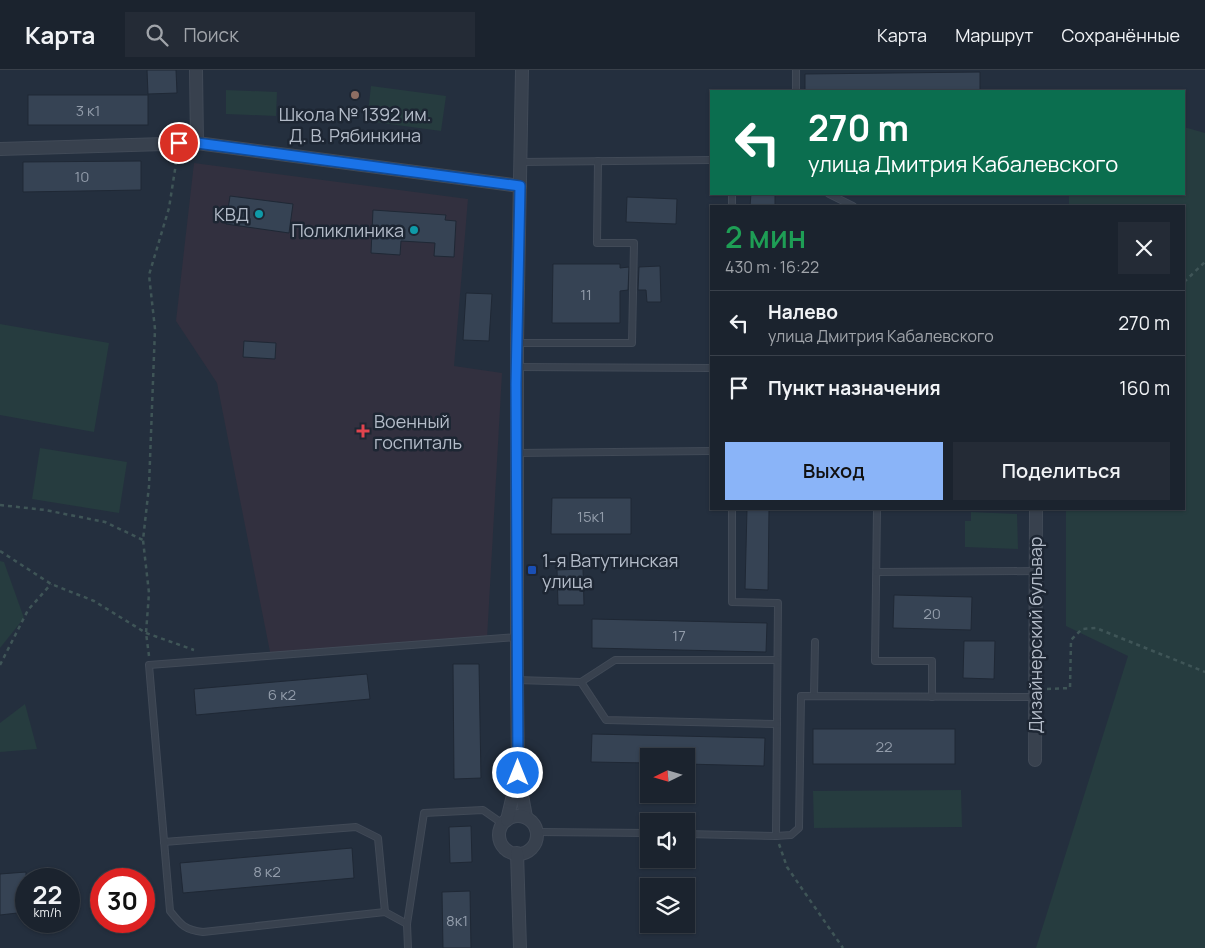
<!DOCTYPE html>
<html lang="ru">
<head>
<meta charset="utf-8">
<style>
	body { margin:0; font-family:Manrope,sans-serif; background:#242b36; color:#f1f3f6; height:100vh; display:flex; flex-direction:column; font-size:19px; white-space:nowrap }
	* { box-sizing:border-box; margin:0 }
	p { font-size:16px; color:#a0a4aa }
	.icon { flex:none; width:28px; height:28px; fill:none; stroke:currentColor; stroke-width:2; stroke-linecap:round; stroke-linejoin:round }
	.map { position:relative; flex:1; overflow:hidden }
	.sheet { position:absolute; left:710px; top:135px; width:475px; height:305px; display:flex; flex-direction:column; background:#1b232e; border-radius:0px; box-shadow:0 1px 4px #0004,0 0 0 1px #39404a }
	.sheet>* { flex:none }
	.hud { position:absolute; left:710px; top:20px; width:475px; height:105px; border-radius:0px; box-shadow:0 1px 4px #0004,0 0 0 1px #39404a; background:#0b6e4f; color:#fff; overflow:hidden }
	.needle { width:32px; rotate:265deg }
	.controls { position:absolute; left:640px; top:678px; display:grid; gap:10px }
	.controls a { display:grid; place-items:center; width:55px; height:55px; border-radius:0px; background:#1b232e; box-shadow:0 1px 4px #0004,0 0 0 1px #39404a; font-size:25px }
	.speed { position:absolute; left:15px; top:798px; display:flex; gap:10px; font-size:25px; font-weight:700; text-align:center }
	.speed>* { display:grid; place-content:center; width:65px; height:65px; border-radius:50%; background:#1b232e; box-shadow:0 1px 4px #0004,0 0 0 1px #39404a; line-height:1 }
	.speed small { font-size:12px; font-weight:400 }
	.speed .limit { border:8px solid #d22; background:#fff; color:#111 }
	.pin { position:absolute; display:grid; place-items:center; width:42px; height:42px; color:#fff; margin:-21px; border:2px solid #fff; border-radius:50%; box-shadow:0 1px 5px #0007 }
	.me { position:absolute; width:55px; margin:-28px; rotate:0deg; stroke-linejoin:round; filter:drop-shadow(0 0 4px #0008) }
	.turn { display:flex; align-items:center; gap:18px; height:105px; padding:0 15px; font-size:22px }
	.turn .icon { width:65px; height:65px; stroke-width:2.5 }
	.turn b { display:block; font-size:35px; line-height:42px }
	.round { display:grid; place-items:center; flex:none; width:52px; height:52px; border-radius:0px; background:#242b36 }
	.overview { display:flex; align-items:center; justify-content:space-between; height:85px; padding:0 15px }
	h1 { font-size:30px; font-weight:600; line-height:38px; color:#1e9e55 }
	.primary-button { display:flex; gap:10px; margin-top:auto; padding:10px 15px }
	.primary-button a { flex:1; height:58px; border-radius:0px; background:#8ab4f8; color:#111; font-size:20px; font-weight:600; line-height:58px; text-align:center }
	.primary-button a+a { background:#242b36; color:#f1f3f6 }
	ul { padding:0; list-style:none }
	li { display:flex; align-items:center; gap:15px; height:65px; padding:0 15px; border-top:1px solid #39404a }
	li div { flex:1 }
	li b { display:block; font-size:19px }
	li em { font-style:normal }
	header { display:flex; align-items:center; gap:30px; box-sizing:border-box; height:70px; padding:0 25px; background:#1b232e; border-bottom:1px solid #39404a }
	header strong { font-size:24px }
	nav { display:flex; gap:28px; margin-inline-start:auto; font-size:18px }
	.search { width:350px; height:45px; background:#242b36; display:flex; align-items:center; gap:12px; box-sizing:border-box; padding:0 18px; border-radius:0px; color:#a0a4aa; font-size:19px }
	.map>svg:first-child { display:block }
	.medical { fill:#32303f }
	.green { fill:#263c3f }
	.building { fill:#364354; stroke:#1f2835 }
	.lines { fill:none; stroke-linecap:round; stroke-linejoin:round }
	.service-casing { stroke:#414a57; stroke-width:8 }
	.minor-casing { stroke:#414a57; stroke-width:14 }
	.path { stroke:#3f5557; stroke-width:2.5; stroke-dasharray:4 4; stroke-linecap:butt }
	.service { stroke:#38414e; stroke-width:6 }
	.minor { stroke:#38414e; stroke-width:12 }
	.route-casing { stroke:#114b97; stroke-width:12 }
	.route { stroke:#1a73e8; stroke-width:9 }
	.education-dot { fill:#8d6e63; stroke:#1d2633; stroke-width:2 }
	.culture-dot { fill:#0f9aa8; stroke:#1d2633; stroke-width:2 }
	.health-dot { fill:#e0444e; stroke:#1d2633; stroke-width:2 }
	.transit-dot { fill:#1a4fb4; stroke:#1d2633; stroke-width:2 }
	.labels { text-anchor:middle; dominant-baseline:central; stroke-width:5; stroke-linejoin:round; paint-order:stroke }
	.number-label { font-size:15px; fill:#929caa }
	.poi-label { font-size:18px; fill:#b4bcc9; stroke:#1d2633; text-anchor:end }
	.street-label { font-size:18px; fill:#b4bcc9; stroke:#1d2633 }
</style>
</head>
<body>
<header>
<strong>Карта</strong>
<div class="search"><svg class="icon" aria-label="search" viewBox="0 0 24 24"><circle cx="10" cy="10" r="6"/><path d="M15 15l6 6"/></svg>Поиск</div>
<nav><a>Карта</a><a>Маршрут</a><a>Сохранённые</a></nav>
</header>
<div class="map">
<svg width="1205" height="878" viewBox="0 0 1205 878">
	<rect width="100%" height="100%" fill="#242f3e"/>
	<path class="medical" d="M194,93L468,129L454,296L502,303L487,569L271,587L217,313L176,251Z"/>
	<g class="green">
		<path d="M371,16L446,26L441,61L367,51Z"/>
		<path d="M226,20L277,22L276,46L226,44Z"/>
		<path d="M1184,57L1205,63V878H1036L1128,586L1066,556V439H1184V136H1069V124H1184Z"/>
		<path d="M0,254L109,273L94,362L0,345Z"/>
		<path d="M40,378L127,392L119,443L32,429Z"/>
		<path d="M971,442L1017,444L1018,479L965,477V451H971Z"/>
		<path d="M0,491L4,492L24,548L0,578Z"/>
		<path d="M25,634L37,679L0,682V653Z"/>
		<path d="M961,720L962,757L814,758L813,721Z"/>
	</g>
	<g class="building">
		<path d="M147,0H176L177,23L148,24Z"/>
		<path d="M980,2V21H805V4Z"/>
		<rect x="28" y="25" width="120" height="30"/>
		<path d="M141,91V120L23,122V92Z"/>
		<path d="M751,124H775V136H750Z"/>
		<path d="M230,126L293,134L289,163L226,154Z"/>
		<path d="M627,127L677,129L676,154L626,152Z"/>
		<path d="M373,140L446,145L445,150L456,151L454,187L434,186L435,173L401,171L400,185L371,183Z"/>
		<path d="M553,194H620V198L629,197L628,220L620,221V253H552Z"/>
		<path d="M660,196L661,232H647L646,220H638L639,197Z"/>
		<path d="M466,223L492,224L489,271L463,270Z"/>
		<path d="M244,271L276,273L275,289L243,287Z"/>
		<path d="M552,428H631V464H551Z"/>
		<path d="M747,439H769L768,520L745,519Z"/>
		<path d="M583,499L584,535H558L557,500Z"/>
		<path d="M894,525L972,527L971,560L893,558Z"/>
		<path d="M592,549L767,553L766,582L592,578Z"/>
		<path d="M964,571H995L994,609L963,608Z"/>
		<path d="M453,594H479L481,708L454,709Z"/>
		<path d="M367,604L370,629L196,645L194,619Z"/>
		<rect x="813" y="659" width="142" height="35"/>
		<path d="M592,664L765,668L764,696L686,694V686H649V693L591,692Z"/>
		<path d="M471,756L472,792L450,793L449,757Z"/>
		<path d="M352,778L354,808L183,823L180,793Z"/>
		<path d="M26,802V842L0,845V804Z"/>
		<path d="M470,821L471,878H443L442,822Z"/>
	</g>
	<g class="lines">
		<defs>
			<g id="service">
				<path d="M796,21V0"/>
				<path d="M521,92L711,90"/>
				<path d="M829,124L853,136"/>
				<path d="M732,136V124"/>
				<path d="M517,273H632L634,173H597L598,91"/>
				<path d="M516,297L711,298"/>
				<path d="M516,383L711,381"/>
				<path d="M732,439V532L778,533L776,766"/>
				<path d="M877,439L875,591H932V627"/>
				<path d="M877,502L1036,501"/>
				<path d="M517,610L581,612"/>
				<path d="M814,626L815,572"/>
				<path d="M777,654L606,650L581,612L615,590H777"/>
				<path d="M537,762L649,763"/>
				<path d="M686,764L776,766L791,765L799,758L801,626L1035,627"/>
				<path d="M164,772L356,757L378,768L385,842"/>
				<path d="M407,854L385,842L203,862C185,860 181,855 170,841L149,595L518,567"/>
				<path d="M408,878L407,854L424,743L483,740L503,754"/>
			</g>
			<g id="minor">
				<path d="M196,0L197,73"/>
				<path d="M522,0L517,273V610L518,703L526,747"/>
				<path d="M0,79L197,73L520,116"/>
				<path d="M1035,690L1036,439"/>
				<circle cx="518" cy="765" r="19"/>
				<path d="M507,750L517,708"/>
				<path d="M517,783L520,878"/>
			</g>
		</defs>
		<use href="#service" class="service-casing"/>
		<use href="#minor" class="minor-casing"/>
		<g class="path">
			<path d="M1184,212L1205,192"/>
			<path d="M0,435L45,440L105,452L143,470"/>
			<path d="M0,481L51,514L94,531L146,563L194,580"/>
			<path d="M149,586L146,563L149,523L143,470L149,416L155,259L149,205L169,138L177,87"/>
			<path d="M0,595L28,540L51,514"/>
			<path d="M1047,619L1070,618L1071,570L1082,559L1096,558L1205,602"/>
			<path d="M779,774L787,797L843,878"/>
		</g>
		<use href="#service" class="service"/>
		<use href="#minor" class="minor"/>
	</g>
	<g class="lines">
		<defs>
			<path id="route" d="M179,73H197L520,116L516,314L518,703"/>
		</defs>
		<use href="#route" class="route-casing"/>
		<use href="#route" class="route"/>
	</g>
	<circle class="education-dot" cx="355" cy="25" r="5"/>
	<g class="culture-dot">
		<circle cx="259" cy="144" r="5"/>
		<circle cx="414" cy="160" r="5"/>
	</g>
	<path class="health-dot" d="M360.5 353.5h5v5h5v5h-5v5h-5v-5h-5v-5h5z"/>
	<rect class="transit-dot" x="527" y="495" width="10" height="10" rx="2.5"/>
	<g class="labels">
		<g class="number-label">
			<text x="88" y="40">3 к1</text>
			<text x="82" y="106">10</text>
			<text x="586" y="224">11</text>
			<text x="591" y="446">15к1</text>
			<text x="932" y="543">20</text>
			<text x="679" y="565">17</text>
			<text x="282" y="624">6 к2</text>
			<text x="884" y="676">22</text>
			<text x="267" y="801">8 к2</text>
			<text x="457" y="850">8к1</text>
		</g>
		<g class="poi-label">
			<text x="355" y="44" text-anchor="middle">Школа № 1392 им.<tspan x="355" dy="21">Д. В. Рябинкина</tspan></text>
			<text x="249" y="144">КВД</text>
			<text x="404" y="160">Поликлиника</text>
			<text x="374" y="351" text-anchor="start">Военный<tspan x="374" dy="21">госпиталь</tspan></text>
			<text x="542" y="490" text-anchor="start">1-я Ватутинская<tspan x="542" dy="21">улица</tspan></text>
		</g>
		<g class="street-label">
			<text transform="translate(1035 565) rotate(-90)">Дизайнерский бульвар</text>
		</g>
	</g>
</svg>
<div class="controls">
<a><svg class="needle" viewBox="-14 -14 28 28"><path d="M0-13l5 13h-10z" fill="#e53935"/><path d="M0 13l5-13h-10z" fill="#a0a4aa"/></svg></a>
<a><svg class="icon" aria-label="sound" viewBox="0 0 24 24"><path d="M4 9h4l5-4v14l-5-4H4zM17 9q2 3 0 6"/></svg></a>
<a><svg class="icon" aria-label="layers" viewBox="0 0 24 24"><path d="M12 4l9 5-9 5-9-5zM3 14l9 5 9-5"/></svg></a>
</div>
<div class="speed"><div>22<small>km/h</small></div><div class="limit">30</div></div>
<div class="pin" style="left:179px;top:73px;background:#d93025"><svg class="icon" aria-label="arrive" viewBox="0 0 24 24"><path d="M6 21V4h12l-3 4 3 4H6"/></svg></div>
<svg class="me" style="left:518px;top:703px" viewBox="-20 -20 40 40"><circle r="17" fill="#1a73e8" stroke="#fff" stroke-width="3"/><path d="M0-11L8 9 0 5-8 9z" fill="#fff"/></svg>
<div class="hud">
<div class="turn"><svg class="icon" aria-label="left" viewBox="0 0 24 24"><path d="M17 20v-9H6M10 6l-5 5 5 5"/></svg><div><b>270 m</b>улица Дмитрия Кабалевского</div></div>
</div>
<section class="sheet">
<div class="overview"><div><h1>2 мин</h1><p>430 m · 16:22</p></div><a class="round"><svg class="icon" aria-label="close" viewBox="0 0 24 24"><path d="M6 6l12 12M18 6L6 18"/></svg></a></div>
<ul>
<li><svg class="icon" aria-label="left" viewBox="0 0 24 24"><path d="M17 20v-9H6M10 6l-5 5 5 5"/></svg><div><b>Налево</b><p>улица Дмитрия Кабалевского</p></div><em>270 m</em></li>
<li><svg class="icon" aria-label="arrive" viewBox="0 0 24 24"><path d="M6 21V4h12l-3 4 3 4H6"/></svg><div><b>Пункт назначения</b></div><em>160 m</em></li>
</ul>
<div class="primary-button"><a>Выход</a><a>Поделиться</a></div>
</section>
</div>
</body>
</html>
